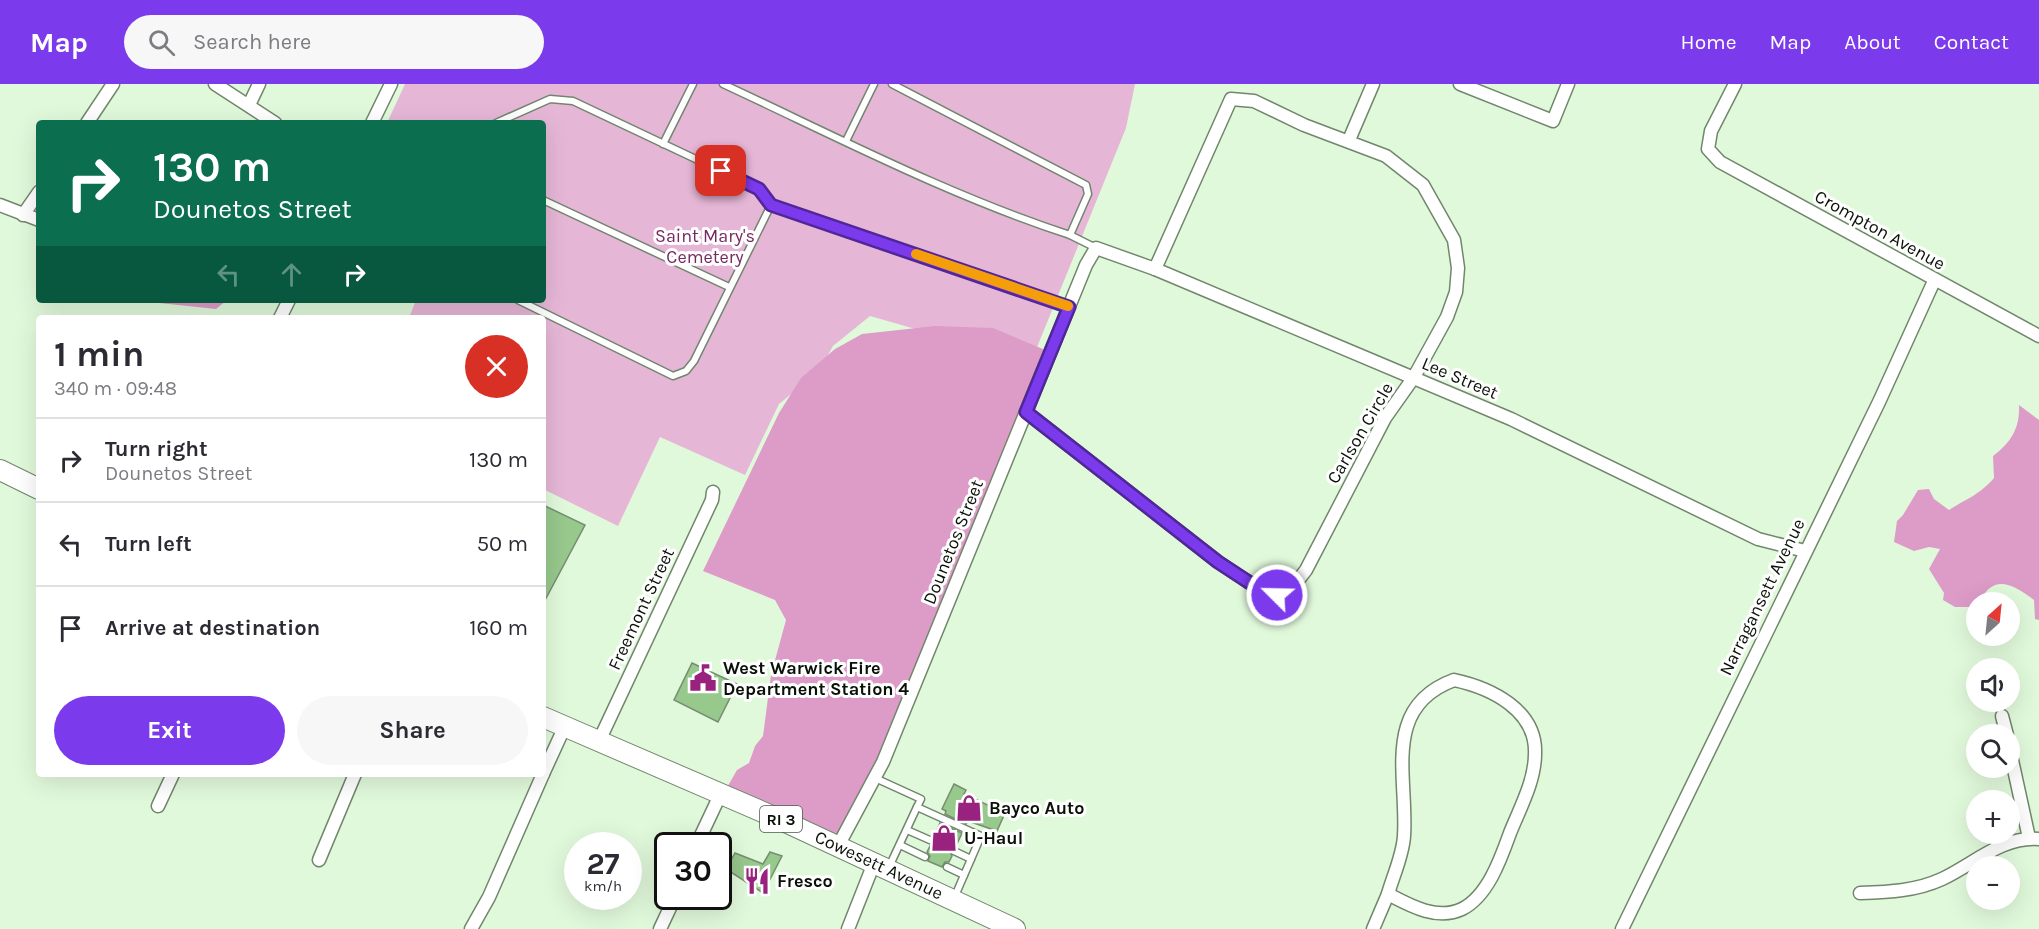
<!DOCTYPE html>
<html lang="en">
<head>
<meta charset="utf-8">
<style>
	body { margin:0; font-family:Karla,sans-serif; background:#f7f7f7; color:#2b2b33; height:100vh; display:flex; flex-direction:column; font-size:22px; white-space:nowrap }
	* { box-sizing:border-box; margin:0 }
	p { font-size:20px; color:#7c7c81 }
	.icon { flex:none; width:33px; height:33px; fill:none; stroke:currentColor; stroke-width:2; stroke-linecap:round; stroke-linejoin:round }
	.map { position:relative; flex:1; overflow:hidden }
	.details { position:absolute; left:36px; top:231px; width:510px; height:462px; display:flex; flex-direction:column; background:#fff; border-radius:6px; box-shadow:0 6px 24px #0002 }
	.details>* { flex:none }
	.banner { position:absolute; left:36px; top:36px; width:510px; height:183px; border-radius:6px; box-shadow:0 6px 24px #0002; background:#0b6e4f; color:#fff; overflow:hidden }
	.needle { width:39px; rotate:27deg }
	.fabs { position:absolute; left:1966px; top:508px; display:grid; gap:12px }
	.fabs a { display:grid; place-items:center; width:54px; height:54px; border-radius:50%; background:#fff; box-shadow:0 6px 24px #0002; font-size:30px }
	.speed { position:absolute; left:564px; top:748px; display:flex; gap:12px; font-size:30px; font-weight:700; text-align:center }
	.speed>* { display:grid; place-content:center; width:78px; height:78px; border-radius:50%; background:#fff; box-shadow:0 6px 24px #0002; line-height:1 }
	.speed small { font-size:15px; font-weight:400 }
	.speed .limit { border:3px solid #111; border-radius:9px; background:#fff; color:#111 }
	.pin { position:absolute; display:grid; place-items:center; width:51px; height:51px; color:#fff; margin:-26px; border-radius:12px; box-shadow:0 3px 9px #0006 }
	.me { position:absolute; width:66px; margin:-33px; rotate:293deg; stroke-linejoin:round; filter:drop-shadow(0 0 4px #0008) }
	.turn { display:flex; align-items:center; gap:21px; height:126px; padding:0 18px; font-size:27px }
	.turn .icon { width:78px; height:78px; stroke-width:2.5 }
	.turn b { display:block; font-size:42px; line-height:51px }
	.lanes { display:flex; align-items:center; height:57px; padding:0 18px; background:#0003; justify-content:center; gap:30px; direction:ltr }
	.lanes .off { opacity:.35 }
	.round { display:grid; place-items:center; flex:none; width:63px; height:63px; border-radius:32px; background:#f7f7f7 }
	.headline { display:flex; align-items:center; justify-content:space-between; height:102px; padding:0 18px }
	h1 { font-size:36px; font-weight:700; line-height:45px }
	.action { display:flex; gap:12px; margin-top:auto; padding:12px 18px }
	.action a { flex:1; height:69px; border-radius:36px; background:#7c3aed; color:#fff; font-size:24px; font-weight:700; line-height:69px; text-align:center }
	.action a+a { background:#f7f7f7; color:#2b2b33 }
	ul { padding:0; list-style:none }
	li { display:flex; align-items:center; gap:18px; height:84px; padding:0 18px; border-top:2px solid #e1e1e2 }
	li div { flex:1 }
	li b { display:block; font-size:22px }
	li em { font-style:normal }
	header { display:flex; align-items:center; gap:36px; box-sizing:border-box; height:84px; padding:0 30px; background:#7c3aed; color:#fff }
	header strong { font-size:28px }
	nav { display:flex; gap:33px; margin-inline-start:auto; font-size:21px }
	.search { width:420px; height:54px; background:#f7f7f7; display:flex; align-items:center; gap:15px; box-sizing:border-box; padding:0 21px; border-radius:33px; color:#7c7c81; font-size:22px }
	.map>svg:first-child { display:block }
	.green { fill:#e6b6d6 }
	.forest { fill:#dd9bc8 }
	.building { fill:#97c88c; stroke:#778d72; stroke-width:1.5 }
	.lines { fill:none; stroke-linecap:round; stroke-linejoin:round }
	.lane-casing { stroke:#71866c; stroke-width:9 }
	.street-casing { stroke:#71866c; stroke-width:15 }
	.primary-casing { stroke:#71866c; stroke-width:22 }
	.lane { stroke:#fff; stroke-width:6 }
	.street { stroke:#fff; stroke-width:12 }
	.primary { stroke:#fff; stroke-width:20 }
	.route-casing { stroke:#51269a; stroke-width:15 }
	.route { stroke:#7c3aed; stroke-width:10 }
	.slow { stroke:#f59e0b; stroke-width:10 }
	.labels { text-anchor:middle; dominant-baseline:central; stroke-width:6; stroke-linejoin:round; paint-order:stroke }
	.shield { fill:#fefefe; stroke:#525851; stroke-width:1.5 }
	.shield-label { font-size:16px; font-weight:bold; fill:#091107 }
	.street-label { font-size:18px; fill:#091107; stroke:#fefefe }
	.park-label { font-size:18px; fill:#762a62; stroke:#fefefe }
	.poi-label { font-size:18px; font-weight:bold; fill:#091107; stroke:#fefefe; text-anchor:start }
</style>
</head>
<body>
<header>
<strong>Map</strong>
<div class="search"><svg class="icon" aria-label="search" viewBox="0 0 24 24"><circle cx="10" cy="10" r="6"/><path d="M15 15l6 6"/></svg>Search here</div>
<nav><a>Home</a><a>Map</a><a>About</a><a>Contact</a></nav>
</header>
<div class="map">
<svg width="2039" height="845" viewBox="0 0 2039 845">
	<rect width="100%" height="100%" fill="#e1f9db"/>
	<path class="green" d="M405,0H1135L1126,44L1031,278L870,232L833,262L819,287L779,320L745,391L660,353L618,442L543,405V234H409L416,216H543V39H387Z"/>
	<g class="forest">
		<path d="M131,216H227L216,225Z"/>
		<path d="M935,242L993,244L1050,268L885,672L836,763L721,714L737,686L749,679L755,662L763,652L771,591L786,536L775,516L703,487L779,329L801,294L835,265L862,250Z"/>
		<path d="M2019,321L2039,336V536L2035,535L2034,516C2009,497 1991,490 1977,523H1955L1943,516L1944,509L1929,485L1940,465L1929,463L1914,467L1894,458L1897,437L1903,431L1918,406L1929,405L1934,415L1949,426C1969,413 1978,412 1994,394L1993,372C2012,358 2020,343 2019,321Z"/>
	</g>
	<g class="building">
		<path d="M543,421L585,441L543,520Z"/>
		<path d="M692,579L737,600L718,638L674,616Z"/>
		<path d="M954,700L966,706L964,710L1005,729L997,747L968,737L966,740L945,730L946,727L942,725Z"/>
		<path d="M940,739L962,749L956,762L949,765L952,772L949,778H945L942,783L928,777L930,772L927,768L930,762L937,759L934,752Z"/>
		<path d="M770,768L782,772L763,809L726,785L735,769L763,780Z"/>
	</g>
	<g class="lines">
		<defs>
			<g id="lane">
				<path d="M723,0C837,53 950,112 1070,151L1088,110L1086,101L892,0"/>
				<path d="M496,39L550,15L573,17L759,105L771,121L1069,223"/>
				<path d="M846,57L874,0"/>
				<path d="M663,60L693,0"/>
				<path d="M543,116L729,203"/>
				<path d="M1070,151L1096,164"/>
				<path d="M518,216L673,292L686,287L694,277L771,121"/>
				<path d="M875,694L921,715L917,723"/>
				<path d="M907,746L932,757"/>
				<path d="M900,761L925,773"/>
				<path d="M954,767L971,775"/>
				<path d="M889,783L917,723L981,752L955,812"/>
				<path d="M947,783L964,791"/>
			</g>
			<g id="street">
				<path d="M215,0L275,39"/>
				<path d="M1460,0L1553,37L1568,0"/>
				<path d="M1735,0L1711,47L1708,65L1720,78L2039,252"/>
				<path d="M249,21L259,0"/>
				<path d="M87,39L113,0"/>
				<path d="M372,39L391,0"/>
				<path d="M1349,56L1373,0"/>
				<path d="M0,121L39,136"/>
				<path d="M23,131L39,108"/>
				<path d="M280,234L289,216"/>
				<path d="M1026,328L1218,478L1250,499L1277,511L1292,504L1306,486L1385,334L1414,293L1447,233L1456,208L1458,184L1454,156L1423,101L1386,72L1304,41L1254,17L1231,15L1155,185"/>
				<path d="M1454,596C1491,604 1537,626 1535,670C1535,697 1520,724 1510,749C1501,774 1488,812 1462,825C1437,837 1409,821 1388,810C1393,792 1403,771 1404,752C1408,693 1381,623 1454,596Z"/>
				<path d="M2002,632L2007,651"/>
				<path d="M599,657L712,416L713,408"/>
				<path d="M2010,667L2029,754"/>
				<path d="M543,690L565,642"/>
				<path d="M158,722L173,690"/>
				<path d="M696,762L721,709"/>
				<path d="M838,762L883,678L1086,181L1096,164L1155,185L1511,335L1758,455L1805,467"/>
				<path d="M319,776L355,690"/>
				<path d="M1860,809C1889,808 1916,807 1942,795C1974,780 2002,752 2039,755"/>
				<path d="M471,845L489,813L543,690"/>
				<path d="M660,845L675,813"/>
				<path d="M848,845L874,779"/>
				<path d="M1373,845L1388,810"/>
				<path d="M1622,845L1879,318L1934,197"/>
			</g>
			<g id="primary">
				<path d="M0,386L39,405"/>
				<path d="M543,633L779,735L1015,845"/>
			</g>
		</defs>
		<use href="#lane" class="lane-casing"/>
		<use href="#street" class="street-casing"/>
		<use href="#primary" class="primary-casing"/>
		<use href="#lane" class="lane"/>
		<use href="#street" class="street"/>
		<use href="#primary" class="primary"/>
	</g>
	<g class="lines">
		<defs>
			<path id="route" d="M721,87L759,105L771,121L1069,223L1026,328L1218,478L1250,499L1277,511"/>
		</defs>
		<use href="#route" class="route-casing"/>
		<use href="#route" class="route"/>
		<path class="slow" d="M916,170L1068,222"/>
	</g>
	<defs>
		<symbol id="civic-bare" viewBox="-9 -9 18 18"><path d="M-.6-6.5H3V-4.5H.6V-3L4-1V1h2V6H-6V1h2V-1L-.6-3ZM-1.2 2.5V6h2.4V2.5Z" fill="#98227d" stroke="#fefefe" stroke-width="2.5" paint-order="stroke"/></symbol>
		<symbol id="shop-bare" viewBox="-9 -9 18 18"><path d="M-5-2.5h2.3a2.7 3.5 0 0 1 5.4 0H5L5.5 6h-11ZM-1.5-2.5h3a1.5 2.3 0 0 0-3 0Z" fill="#98227d" stroke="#fefefe" stroke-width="2.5" paint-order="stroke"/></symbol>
		<symbol id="restaurant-bare" viewBox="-9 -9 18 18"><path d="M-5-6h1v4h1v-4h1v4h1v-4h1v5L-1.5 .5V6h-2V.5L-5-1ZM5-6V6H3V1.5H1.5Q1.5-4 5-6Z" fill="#98227d" stroke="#fefefe" stroke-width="2.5" paint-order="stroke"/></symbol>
	</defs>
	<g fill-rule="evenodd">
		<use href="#civic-bare" x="684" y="575" width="38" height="38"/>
		<use href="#shop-bare" x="950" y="705" width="38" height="38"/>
		<use href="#shop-bare" x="925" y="735" width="38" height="38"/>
		<use href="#restaurant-bare" x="738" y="778" width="38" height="38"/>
	</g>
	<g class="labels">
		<rect class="shield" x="760" y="722" width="42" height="26" rx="4.5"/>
		<g class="shield-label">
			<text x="781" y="735">RI 3</text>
		</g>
		<g class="street-label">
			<text transform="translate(1880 146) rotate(29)">Crompton Avenue</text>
			<text transform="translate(1460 294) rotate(23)">Lee Street</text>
			<text transform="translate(1360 349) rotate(-60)">Carlson Circle</text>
			<text transform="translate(953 458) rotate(-68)">Dounetos Street</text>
			<text transform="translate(1762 513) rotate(-64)">Narragansett Avenue</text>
			<text transform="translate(641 525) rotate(-65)">Freemont Street</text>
			<text transform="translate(879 781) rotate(25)">Cowesett Avenue</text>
		</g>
		<g class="park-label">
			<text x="705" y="152">Saint Mary's<tspan x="705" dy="21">Cemetery</tspan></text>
		</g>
		<g class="poi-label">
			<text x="723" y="584">West Warwick Fire<tspan x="723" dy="21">Department Station 4</tspan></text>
			<text x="989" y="724">Bayco Auto</text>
			<text x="964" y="754">U-Haul</text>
			<text x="777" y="797">Fresco</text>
		</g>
	</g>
</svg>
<div class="fabs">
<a><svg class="needle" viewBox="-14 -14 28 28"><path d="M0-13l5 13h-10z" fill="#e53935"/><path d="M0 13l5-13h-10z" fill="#7c7c81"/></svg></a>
<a><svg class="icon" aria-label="sound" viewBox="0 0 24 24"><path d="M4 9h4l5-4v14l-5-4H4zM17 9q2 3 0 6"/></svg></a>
<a><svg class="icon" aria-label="search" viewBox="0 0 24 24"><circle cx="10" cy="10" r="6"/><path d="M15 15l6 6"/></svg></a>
<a>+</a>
<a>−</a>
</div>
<div class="speed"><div>27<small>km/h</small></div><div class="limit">30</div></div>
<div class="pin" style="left:721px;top:87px;background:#d93025"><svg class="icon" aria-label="arrive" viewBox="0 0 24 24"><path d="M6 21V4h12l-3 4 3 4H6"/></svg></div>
<svg class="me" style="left:1277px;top:511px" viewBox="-20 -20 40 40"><circle r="17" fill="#7c3aed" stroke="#fff" stroke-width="3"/><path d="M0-11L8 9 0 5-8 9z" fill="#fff"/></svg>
<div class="banner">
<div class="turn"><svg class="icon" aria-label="right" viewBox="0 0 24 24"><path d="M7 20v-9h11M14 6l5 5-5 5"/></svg><div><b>130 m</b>Dounetos Street</div></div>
<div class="lanes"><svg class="icon off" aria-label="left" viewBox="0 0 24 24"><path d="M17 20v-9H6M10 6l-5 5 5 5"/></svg><svg class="icon off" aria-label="ahead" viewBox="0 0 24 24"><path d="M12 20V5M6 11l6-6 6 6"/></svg><svg class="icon" aria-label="right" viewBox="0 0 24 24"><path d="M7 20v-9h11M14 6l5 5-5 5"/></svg></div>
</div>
<section class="details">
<div class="headline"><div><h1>1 min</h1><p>340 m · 09:48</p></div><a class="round" style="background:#d93025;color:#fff"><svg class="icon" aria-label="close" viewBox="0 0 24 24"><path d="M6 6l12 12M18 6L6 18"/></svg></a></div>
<ul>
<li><svg class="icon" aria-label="right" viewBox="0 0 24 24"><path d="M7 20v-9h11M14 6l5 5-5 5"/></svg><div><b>Turn right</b><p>Dounetos Street</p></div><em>130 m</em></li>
<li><svg class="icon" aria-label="left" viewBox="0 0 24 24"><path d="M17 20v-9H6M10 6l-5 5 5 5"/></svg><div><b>Turn left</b></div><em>50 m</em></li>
<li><svg class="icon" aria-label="arrive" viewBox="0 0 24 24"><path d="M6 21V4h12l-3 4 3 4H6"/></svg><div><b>Arrive at destination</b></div><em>160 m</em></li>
</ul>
<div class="action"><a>Exit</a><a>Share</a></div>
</section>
</div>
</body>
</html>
